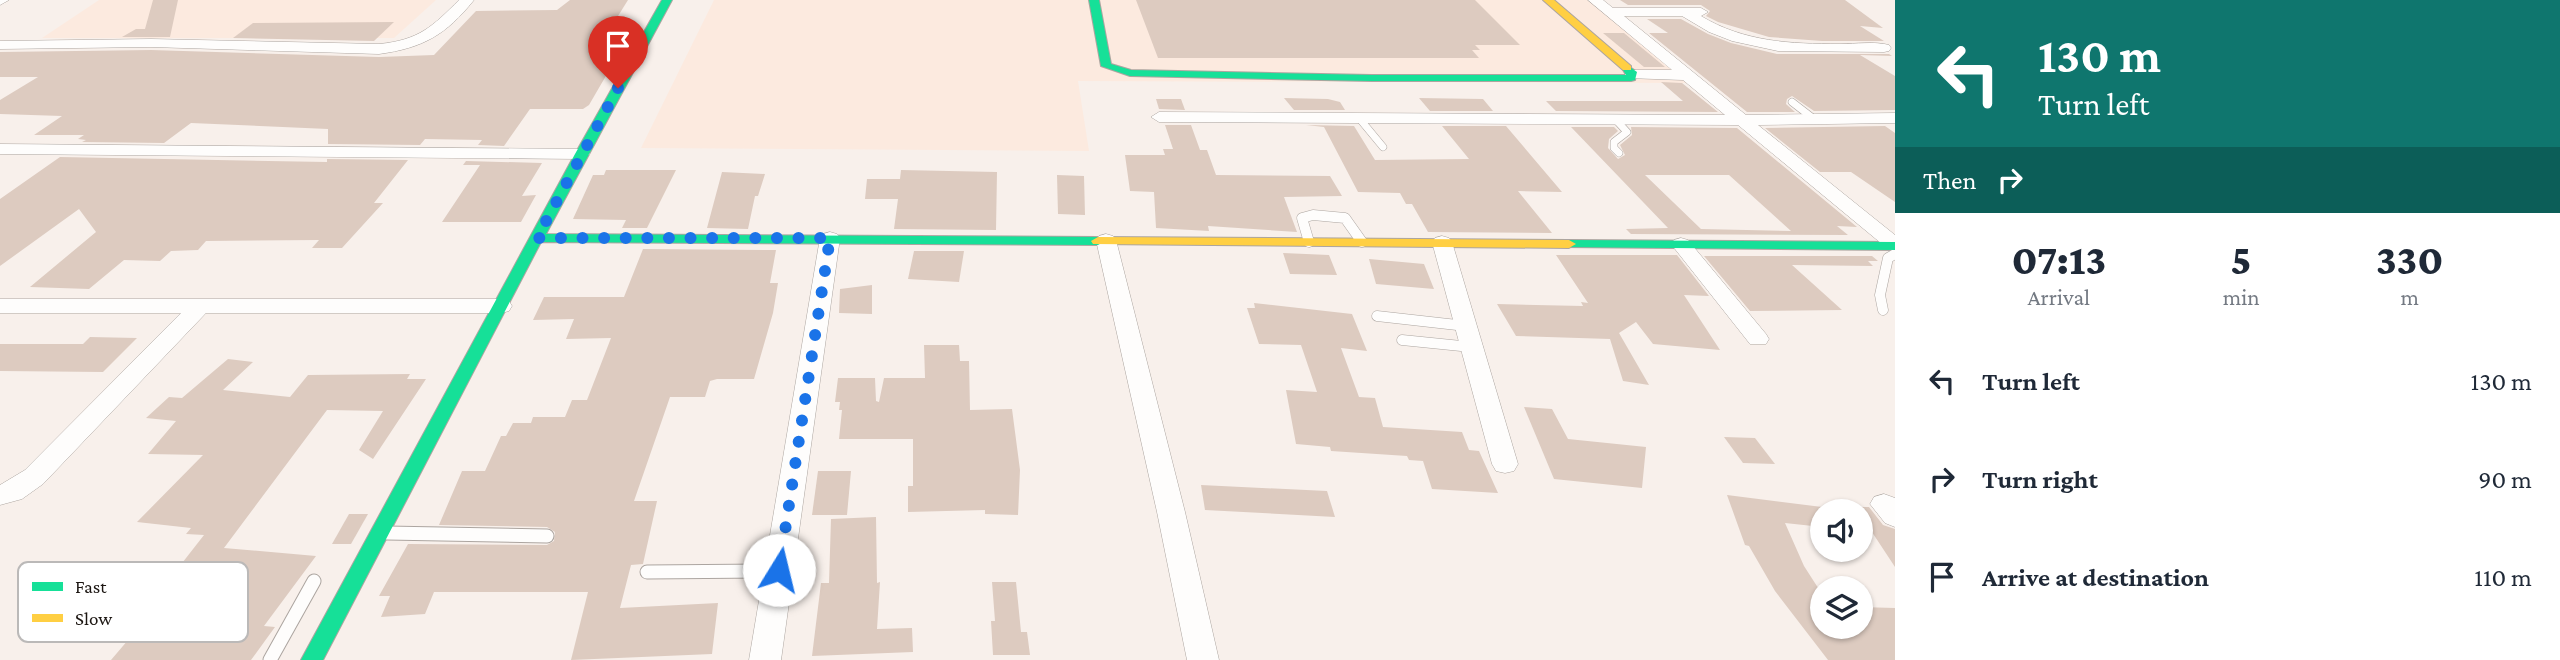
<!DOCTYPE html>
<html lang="en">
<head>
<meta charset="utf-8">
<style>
	body { margin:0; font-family:"Crimson Pro",serif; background:#f2f2f3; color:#1f2937; height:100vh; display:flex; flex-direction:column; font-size:26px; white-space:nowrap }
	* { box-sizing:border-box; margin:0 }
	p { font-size:23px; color:#747a83 }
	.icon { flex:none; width:38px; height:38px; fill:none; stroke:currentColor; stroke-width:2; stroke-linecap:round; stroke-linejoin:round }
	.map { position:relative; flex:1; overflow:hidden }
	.drawer { display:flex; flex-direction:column; background:#fff; width:665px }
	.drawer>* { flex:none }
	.top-card { background:#0f766e; color:#fff; overflow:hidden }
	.buttons { position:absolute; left:1810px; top:499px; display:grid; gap:14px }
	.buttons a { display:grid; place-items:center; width:63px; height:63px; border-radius:50%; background:#fff; box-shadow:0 2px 5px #0004; font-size:35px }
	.pin { position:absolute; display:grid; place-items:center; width:60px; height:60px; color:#fff; margin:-72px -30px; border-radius:50% 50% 50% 0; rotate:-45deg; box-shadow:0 0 7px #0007 }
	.pin .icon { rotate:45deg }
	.me { position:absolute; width:77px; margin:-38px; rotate:9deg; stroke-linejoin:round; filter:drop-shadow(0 0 5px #0008) }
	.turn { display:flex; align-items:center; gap:24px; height:147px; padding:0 28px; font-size:32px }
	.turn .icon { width:91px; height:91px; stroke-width:2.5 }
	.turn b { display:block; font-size:49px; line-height:60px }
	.then { display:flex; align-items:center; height:66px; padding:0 28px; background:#0003; gap:14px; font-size:26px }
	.eta { display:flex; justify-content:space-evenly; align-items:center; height:119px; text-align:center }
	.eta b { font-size:42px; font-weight:800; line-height:49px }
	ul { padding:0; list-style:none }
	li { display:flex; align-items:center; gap:21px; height:98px; padding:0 28px }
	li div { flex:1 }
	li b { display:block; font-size:26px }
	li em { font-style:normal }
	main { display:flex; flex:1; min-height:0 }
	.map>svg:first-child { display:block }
	.built { fill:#fceadf }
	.building { fill:#ddcbc0; fill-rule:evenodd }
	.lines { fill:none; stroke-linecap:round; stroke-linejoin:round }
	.lane-far2-casing { stroke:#aca5a0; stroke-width:8 }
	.lane-far1-casing { stroke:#aca5a0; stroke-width:11 }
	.lane-casing { stroke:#aca5a0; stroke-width:15 }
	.street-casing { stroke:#aca5a0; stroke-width:1 }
	.fast-casing { stroke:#aca5a0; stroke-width:2 }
	.slow-casing { stroke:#aca5a0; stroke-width:2 }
	.lane-far2 { stroke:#fefdfc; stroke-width:7 }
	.lane-far1 { stroke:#fefdfc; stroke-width:10 }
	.lane { stroke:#fefdfc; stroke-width:13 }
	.street { fill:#fefdfc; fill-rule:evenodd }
	.fast { fill:#16e098; fill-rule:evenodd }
	.slow { fill:#ffcf43; fill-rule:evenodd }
	.route { stroke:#1a73e8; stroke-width:12; stroke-dasharray:0 21.6 }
	.key { fill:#fff; stroke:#bbb9b8; stroke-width:2 }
	.key-label { font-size:19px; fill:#1c1612 }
</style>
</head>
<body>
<main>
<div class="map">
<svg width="1895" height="660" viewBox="0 0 1895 660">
	<rect width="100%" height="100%" fill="#f8f0eb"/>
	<g class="built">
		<path d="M99,0H436L394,38H42Z"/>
		<path d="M714,0H1597L1693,83L1078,81L1089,151L641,148Z"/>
	</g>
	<g class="building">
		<path d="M153,0H178L170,37H122L136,29H145Z"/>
		<path d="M570,0H628L613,24H622L607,43H615L603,62H614L589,105L583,109H530L504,146L478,145L482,140L425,139L420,145L328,144V129L191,123L164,143L82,142L86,140L78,139L84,135H34L62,116L0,114V100L38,77H0V52L151,50L379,57L434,55L476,11L557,10Z"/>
		<path d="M1136,0H1475L1520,45H1475L1480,50H1472L1479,58H1158Z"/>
		<path d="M1620,0H1845L1883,28L1860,26L1884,41H1822L1769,37L1718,22L1706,16L1710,11L1701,5H1628Z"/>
		<path d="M1647,19H1681L1708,34L1731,43L1777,54H1889L1892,56L1860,55L1895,76V110L1814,111L1792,96L1787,99L1786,104L1795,112H1747L1649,33H1668Z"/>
		<path d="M394,22L374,41L233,38L253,23Z"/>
		<path d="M1603,33H1624L1665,67H1644Z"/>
		<path d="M1661,82L1682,83L1718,112L1556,111L1546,101H1683Z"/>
		<path d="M1284,98L1328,99L1340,102L1345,110H1294Z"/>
		<path d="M1419,98L1483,99L1493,111H1430Z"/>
		<path d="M1156,99H1181L1185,110L1159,109Z"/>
		<path d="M1165,125H1191L1200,150H1207L1216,175L1330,176L1342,196L1284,197L1297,232L1208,226L1209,231L1156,228L1154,192L1130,191L1125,155H1165L1163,149H1173Z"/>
		<path d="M1306,125L1354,126L1375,160L1469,159L1442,126H1506L1562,192L1518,191L1552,233L1428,232L1412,204H1406L1400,193L1358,192L1324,127Z"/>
		<path d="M1885,126L1895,133V202L1851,172H1820L1765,128Z"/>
		<path d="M1571,127H1614L1618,131L1609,139L1608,148L1618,159L1625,155L1620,145L1632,135L1631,127L1737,128L1857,227L1837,226L1848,235L1631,234L1626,229L1668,228ZM1645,175H1729L1791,231L1701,229Z"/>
		<path d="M60,157L327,162V159L408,160L374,203H383L342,248H312L319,240L206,241L198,250L171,251L160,261L124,260L89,289L30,287L96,232L79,209L0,266V199Z"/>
		<path d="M466,161L542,163L522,196L536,195L521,222H442L480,165H463Z"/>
		<path d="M606,170H676L647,228H622L626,220L573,219L593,175H604Z"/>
		<path d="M901,170L997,172L996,230L894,229L898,199H865L867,179H900Z"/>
		<path d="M722,172L765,174L758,196H755L748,229L707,228Z"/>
		<path d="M1057,175L1084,176L1085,215L1058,214Z"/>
		<path d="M643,249L776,250L770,283H778L773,313L754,379H717L710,381L705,397H670L634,501H657L643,564L631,565L620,608L718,603L712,654L571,660L588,592H434L425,614L381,617L390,596H379L408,544L547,545L554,541L555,532L547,527L439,525L462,471H485L501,436H506L513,423H531L533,417H565L572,400H587L611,338L566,339L574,319L533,320L544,297H624Z"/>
		<path d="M914,251H964L959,282L908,279Z"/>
		<path d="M1283,253L1329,255L1337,275L1290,274Z"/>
		<path d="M1556,255H1677L1709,296L1684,295L1720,350L1653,344L1636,322L1619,333L1649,385L1623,381L1610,339L1516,336L1497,304L1583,306L1581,302L1588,303Z"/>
		<path d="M1704,256H1872L1878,261H1868L1873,266L1792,265L1842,310L1750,311Z"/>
		<path d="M1369,259L1424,264L1434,289L1376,284Z"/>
		<path d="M872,285V314L839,313L840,289Z"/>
		<path d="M1254,303L1352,314L1367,351L1341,348L1359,397L1375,398L1383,427L1462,432L1469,450L1479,451L1498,493L1432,489L1423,461L1409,460L1407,456L1331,451L1330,447L1296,444L1286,390L1317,392L1301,345L1259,344L1247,308H1255Z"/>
		<path d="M90,337L137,338L103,372L0,371V344H83Z"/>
		<path d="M924,345H959L960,361H969L970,410L1012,409L1020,470L1018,515L985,514V510L908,512V486H913V439H839L842,410H839L840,402H835L838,378H875L876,401L879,402L884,378H925Z"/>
		<path d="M228,359L253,362L223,390L290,397L308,375L410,374L407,379H426L373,459L359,450L383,411L327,410L224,548L316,556L264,626L275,627L251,660H111L163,599H154L204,535L186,534L191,528L137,522L203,455L148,454L176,421L146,418L169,397L182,398Z"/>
		<path d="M1524,407L1552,409L1568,439L1646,447L1642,488L1554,479Z"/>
		<path d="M1724,437L1755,438L1775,464L1743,463Z"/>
		<path d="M818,471H851L847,515H812Z"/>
		<path d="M1201,485L1327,491L1335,517L1205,510Z"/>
		<path d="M1727,495L1822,507V527L1785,523L1804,566L1822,594V626H1860V607L1895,608V660H1828L1775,591L1749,546L1745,545Z"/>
		<path d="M1860,507H1869L1883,525L1895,529V567L1868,526H1860Z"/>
		<path d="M349,514H368L351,544H332Z"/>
		<path d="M876,517L877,583L880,582L877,629L912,628L913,652L812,656L821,583H829L831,519Z"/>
		<path d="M992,582H1016L1021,632H1027L1030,655H993L991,621H995Z"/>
	</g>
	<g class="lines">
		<defs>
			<g id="lane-far2">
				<path d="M1792,102L1814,119"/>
				<path d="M1359,118L1383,147"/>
				<path d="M1616,120L1627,132L1614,142V148L1619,153"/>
			</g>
			<g id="lane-far1">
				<path d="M1309,242L1302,218L1313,215L1345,218L1362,242"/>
				<path d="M1883,310L1880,295L1888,258L1895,254"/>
				<path d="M1377,316L1466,326"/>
				<path d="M1402,340L1471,347"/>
			</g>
			<g id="lane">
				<path d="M387,533L547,536"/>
				<path d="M647,572L778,571"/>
				<path d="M270,660L314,581"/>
			</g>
			<g id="street">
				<path d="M0,0H9L0,5Z"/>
				<path d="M459,0H474C446,35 423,48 379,54L151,47L0,49V41L151,39L379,44C419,40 432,27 459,0Z"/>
				<path d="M1588,0H1603L1613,8H1701L1708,12L1701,16C1744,42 1791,44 1840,44C1856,44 1874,41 1889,45L1891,48L1889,51L1884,52L1778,51L1732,41L1709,32L1682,16H1624L1746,115L1895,113V123L1758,125L1895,235V251L1888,249L1738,125L1159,122L1151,117L1159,112L1725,115L1683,80L1627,78L1625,75L1627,72L1633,70H1672Z"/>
				<path d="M0,144L581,149L590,154L581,159L0,154Z"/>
				<path d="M830,232L837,234L840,238L781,660H749L820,238L823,234Z"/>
				<path d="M1106,234L1113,236L1116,240L1185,512L1219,660H1187L1157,512L1096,240L1099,236Z"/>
				<path d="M1442,236L1449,238L1452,242L1518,464L1514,471L1505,473L1496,471L1492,464L1432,242L1435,238Z"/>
				<path d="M1681,238L1688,240L1766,334L1769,339L1766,344H1750L1671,244L1674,240Z"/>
				<path d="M0,299H501L509,301L512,306L509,311L501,313H206L43,484L22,499L0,505V485L25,470L181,313H0Z"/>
				<path d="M1884,494L1895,498V527L1885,523L1870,504L1874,497Z"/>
			</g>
			<g id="fast">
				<path d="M662,0H672L546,234L1098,237L1105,241L1098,245L541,242L323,660H301L575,154Z"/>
				<path d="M1089,0H1099L1111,64L1131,70L1372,75H1626L1622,68L1627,65L1637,72L1635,80L1631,81H1372L1130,76L1101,66Z"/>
				<path d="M1569,240L1895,242V250L1564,247L1562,244L1564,241Z"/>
			</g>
			<g id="slow">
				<path d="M1543,0H1554L1631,66V70H1623Z"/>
				<path d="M1098,237L1569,240L1576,244L1569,248L1093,244L1091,241Z"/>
			</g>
		</defs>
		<use href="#lane-far2" class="lane-far2-casing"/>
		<use href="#lane-far1" class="lane-far1-casing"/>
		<use href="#lane" class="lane-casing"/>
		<use href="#street" class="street-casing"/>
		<use href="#fast" class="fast-casing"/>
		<use href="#slow" class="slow-casing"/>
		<use href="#lane-far2" class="lane-far2"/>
		<use href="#lane-far1" class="lane-far1"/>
		<use href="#lane" class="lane"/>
		<use href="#street" class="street"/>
		<use href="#fast" class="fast"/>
		<use href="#slow" class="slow"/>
	</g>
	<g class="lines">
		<path class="route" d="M618,88L537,238H830L779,570"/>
	</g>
	<rect x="18" y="562" width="230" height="80" rx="10" class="key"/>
	<rect x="32" y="582" width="31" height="9" fill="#16e098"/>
	<rect x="32" y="614" width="31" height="8" fill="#ffcf43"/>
	<g class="key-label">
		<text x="75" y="593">Fast</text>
		<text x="75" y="625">Slow</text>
	</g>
</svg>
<div class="buttons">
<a><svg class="icon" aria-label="sound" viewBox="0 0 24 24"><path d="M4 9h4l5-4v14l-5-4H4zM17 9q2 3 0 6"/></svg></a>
<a><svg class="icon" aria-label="layers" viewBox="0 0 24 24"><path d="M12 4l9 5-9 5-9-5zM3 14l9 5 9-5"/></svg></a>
</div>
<div class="pin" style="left:618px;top:88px;background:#d93025"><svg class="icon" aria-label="arrive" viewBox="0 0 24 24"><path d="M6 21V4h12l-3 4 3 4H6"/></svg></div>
<svg class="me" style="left:779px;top:570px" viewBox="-20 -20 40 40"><circle r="19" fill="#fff"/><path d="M0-13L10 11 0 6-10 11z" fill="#1a73e8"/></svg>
</div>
<section class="drawer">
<div class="top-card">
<div class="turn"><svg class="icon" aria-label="left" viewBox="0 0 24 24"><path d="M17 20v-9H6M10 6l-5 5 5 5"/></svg><div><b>130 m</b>Turn left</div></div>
<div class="then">Then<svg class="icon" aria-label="right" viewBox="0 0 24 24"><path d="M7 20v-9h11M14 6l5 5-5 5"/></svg></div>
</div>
<div class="eta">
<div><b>07:13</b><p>Arrival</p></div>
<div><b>5</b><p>min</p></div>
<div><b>330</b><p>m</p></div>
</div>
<ul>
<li><svg class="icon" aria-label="left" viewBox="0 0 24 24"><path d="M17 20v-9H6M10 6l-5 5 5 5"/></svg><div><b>Turn left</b></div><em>130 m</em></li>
<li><svg class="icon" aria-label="right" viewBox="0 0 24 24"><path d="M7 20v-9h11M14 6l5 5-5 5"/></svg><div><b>Turn right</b></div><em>90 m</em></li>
<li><svg class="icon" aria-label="arrive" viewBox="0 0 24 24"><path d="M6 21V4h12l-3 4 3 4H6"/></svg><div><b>Arrive at destination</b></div><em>110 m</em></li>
</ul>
</section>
</main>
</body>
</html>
